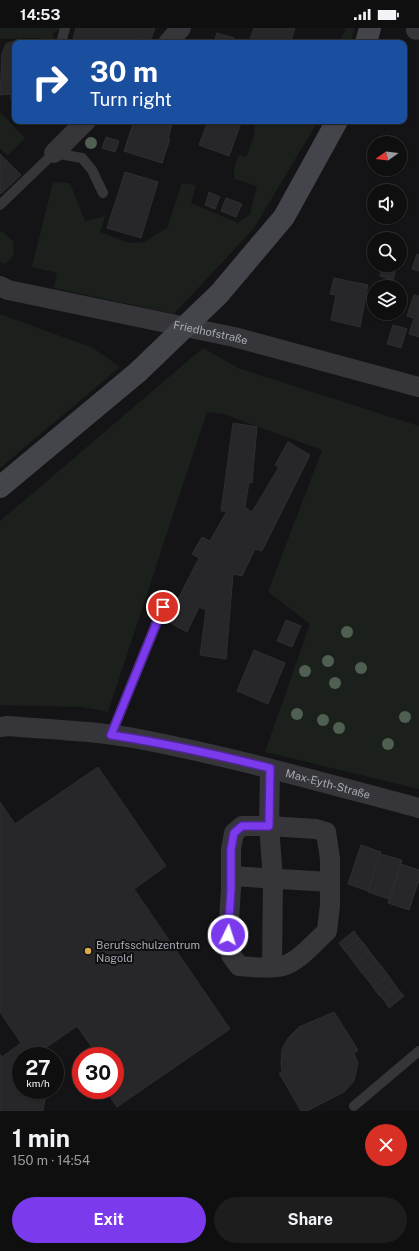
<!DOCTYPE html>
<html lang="en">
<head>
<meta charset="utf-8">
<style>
	body { margin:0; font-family:"Public Sans",sans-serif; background:#1d1d1e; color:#f1f3f6; height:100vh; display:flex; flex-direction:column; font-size:15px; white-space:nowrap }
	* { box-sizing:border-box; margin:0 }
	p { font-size:13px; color:#9b9c9f }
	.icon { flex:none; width:22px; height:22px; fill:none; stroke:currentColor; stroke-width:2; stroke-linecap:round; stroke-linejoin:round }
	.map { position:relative; height:1083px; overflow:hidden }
	.panel { display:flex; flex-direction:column; background:#0f0f10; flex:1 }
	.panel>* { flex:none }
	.hud { position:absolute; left:12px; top:12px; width:395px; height:84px; border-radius:8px; box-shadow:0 1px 3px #0004,0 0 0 1px #2f2f30; background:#1a4fa0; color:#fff; overflow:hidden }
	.needle { width:26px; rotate:256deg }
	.buttons { position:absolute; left:367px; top:108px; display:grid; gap:8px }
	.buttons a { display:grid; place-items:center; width:40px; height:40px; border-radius:50%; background:#0f0f10; box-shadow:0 1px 3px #0004,0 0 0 1px #2f2f30; font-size:20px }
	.speed { position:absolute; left:12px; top:1019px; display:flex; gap:8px; font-size:20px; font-weight:700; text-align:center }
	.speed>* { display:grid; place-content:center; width:52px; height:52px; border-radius:50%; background:#0f0f10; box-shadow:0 1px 3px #0004,0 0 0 1px #2f2f30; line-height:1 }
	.speed small { font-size:10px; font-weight:400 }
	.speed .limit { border:6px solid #d22; background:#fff; color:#111 }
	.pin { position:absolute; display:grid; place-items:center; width:34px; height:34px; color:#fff; margin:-17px; border:2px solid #fff; border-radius:50%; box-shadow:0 1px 4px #0007 }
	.me { position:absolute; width:44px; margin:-22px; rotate:4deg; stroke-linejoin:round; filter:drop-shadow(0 0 3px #0008) }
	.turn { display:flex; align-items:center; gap:14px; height:84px; padding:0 12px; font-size:18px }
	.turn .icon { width:52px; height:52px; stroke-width:2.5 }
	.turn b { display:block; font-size:28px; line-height:34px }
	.round { display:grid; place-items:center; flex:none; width:42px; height:42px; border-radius:21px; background:#1d1d1e }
	.headline { display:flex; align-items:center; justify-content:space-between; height:68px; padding:0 12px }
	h1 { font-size:24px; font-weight:700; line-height:30px }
	.button { display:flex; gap:8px; margin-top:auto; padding:8px 12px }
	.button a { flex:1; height:46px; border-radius:24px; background:#7c3aed; color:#fff; font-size:16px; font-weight:700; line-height:46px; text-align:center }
	.button a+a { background:#1d1d1e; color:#f1f3f6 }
	.status { display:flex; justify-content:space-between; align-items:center; height:28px; padding:0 20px; background:#0f0f10; direction:ltr }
	.status svg { height:11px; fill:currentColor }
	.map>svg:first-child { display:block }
	.green { fill:#1b201c }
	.building { fill:#272729; stroke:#2e2e31 }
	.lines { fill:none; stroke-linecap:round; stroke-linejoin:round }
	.service { stroke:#36363a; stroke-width:10 }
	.minor { stroke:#36363a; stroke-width:20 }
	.secondary { stroke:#44454a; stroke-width:22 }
	.secondary-bridge { stroke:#44454a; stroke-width:22 }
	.tree { fill:#4f5f51 }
	.route-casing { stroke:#51269a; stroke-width:10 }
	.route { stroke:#7c3aed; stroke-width:7 }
	.poi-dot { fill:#ddab45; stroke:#0f0f11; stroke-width:1.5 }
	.labels { text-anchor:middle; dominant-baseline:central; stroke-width:4; stroke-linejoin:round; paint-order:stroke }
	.street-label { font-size:11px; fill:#a7abb4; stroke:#0f0f11 }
	.poi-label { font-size:11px; fill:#a7abb4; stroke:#0f0f11; text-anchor:start }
</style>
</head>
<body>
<div class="status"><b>14:53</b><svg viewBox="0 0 49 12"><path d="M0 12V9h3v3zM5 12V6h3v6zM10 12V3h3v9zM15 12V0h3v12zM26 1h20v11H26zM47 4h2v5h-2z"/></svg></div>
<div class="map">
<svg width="419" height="1083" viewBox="0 0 419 1083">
	<rect width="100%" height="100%" fill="#141416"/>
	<g class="green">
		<path d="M0,0H60L59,2L53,5L54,15H39V10L0,11Z"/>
		<path d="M346,0H355L350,15H339Z"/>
		<path d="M0,84L25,110L8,128L0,120Z"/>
		<path d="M255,93H318L254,200L174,286L54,260L57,245L32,239L53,154L70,155L85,193L105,188L100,204L129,215L144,214L167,200L182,155L196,157L191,175L238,195L250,186L257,158L235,151C232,144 235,134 239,127L246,129L254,108Z"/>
		<path d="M2,203L13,213L14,226L6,236L0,234V204Z"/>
		<path d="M0,286L93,320L120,339L0,440Z"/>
		<path d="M203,320L238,340L419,398V761L265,724L310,596L268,564L322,422L223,386L207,384L108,684L82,679L0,677V493Z"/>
	</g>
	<g class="building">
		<path d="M76,0H155L150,14L135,10L133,15H72Z"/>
		<path d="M254,0H295L290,15H261L250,11Z"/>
		<path d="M217,5L234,10L233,15H214Z"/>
		<path d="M19,11L30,15H15V73L11,72V66L0,67L2,26L6,16Z"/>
		<path d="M134,93H173L168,111H170L162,135L124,123Z"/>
		<path d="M208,93H235L241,95L229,128L199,117Z"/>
		<path d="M106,109L119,113L115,124L102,120Z"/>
		<path d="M0,126L7,133L0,140Z"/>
		<path d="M7,133L21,147L1,166L0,165V140Z"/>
		<path d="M125,144L158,154L141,210L107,200Z"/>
		<path d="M209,164L220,169L215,181L205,177Z"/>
		<path d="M226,170L242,176L236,189L221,183Z"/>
		<path d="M417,226L419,227V243L412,241Z"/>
		<path d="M383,237H397L393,252L380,248Z"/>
		<path d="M334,250L368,257L360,299L331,292L336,267L330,266Z"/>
		<path d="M414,267L419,268V309L409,306L414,290L407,288Z"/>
		<path d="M393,297L407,301L401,320L387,316Z"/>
		<path d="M233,395L257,399L252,455L249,454L245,479L252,484L279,439L275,437L288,414L310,427L262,523L255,521L242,548L233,546L226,631L200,627L206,582L199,579L187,604L167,593L199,530L192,526L202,509L210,513L227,483H221Z"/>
		<path d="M286,592L301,598L292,619L277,613Z"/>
		<path d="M254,622L285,635L268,676L237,663Z"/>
		<path d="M98,739L166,838L134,861L230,1001L117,1079L105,1062H115V1028H98L77,998L34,1028H21V1037L12,1043L19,1054L21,1055V1062H47L43,1083H0V1026L2,1029L21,1015L0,984V774L15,796Z"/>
		<path d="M361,817L381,824L368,863L348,856Z"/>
		<path d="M380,826L402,832L389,871L368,864Z"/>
		<path d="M401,836L419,842V852L409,882L388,875Z"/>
		<path d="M354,903L359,910L344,922L339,915Z"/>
		<path d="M359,910L365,917L350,929L344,922Z"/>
		<path d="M365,917L370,924L355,936L350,929Z"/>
		<path d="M370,924L376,932L361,944L355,936Z"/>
		<path d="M376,932L382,939L367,951L361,944Z"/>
		<path d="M382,939L388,947L373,959L367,951Z"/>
		<path d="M388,947L393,954L378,966L373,959Z"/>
		<path d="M393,954L398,961L384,972L378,966Z"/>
		<path d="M398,961L404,968L389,980L384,972Z"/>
		<path d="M334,984L358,1022L354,1026L358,1035L354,1053L344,1064L307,1083H301L279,1045H282L281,1035L282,1021L289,1009L299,999Z"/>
	</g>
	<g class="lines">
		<g class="service">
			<path d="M61,15L65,0"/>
			<path d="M0,177L54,125L82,130L92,142L103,165"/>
			<path d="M111,707L163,579"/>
			<path d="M354,1078L419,1023"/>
		</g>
		<g class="minor">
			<path d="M416,2V0"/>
			<path d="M168,15L181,0"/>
			<path d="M54,125L86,93"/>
			<path id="s1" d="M0,258L8,262L234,309L419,359"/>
			<path id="s2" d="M0,699L8,698C54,702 100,703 144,712C237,730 328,756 419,780"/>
			<path d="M270,741L269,798H242L234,805L231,821V861L228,907L231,927L239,938C249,939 273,941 283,938C299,933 315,914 327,903L330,877V831L326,804L316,801L269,798L273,851L272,939"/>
			<path d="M231,848L330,854"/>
		</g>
		<g class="secondary">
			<path d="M366,15L370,0"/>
			<path d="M219,266L284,189L337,93"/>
			<path d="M0,459L138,344"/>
		</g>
		<path class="secondary-bridge" d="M138,344L219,266"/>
	</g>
	<g class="tree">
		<circle cx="91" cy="115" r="6"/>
		<circle cx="347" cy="604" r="6"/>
		<circle cx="328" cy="633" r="6"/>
		<circle cx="361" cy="640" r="6"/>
		<circle cx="305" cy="643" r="6"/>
		<circle cx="335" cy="655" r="6"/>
		<circle cx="297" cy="686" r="6"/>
		<circle cx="405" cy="689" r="6"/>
		<circle cx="323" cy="692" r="6"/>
		<circle cx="339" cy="700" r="6"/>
		<circle cx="388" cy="716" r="6"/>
	</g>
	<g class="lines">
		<defs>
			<path id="route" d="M163,579L111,707C164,715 218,727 270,740L269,798H242L234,805L231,821V861L228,907"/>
		</defs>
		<use href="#route" class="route-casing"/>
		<use href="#route" class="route"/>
	</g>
	<circle class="poi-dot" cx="88" cy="923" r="4"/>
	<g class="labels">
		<g class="street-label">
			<text stroke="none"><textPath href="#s1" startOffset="216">Friedhofstraße</textPath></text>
			<text stroke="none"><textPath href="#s2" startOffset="334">Max-Eyth-Straße</textPath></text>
		</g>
		<g class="poi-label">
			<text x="96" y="917">Berufsschulzentrum<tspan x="96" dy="13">Nagold</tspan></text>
		</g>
	</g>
</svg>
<div class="buttons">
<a><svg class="needle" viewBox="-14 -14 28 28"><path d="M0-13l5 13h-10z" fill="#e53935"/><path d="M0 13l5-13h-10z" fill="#9b9c9f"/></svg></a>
<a><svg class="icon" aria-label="sound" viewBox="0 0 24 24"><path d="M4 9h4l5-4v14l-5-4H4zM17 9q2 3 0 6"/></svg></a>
<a><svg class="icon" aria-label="search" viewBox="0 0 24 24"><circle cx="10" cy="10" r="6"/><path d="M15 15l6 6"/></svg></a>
<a><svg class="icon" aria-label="layers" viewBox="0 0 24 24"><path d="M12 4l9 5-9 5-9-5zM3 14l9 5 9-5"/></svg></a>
</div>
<div class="speed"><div>27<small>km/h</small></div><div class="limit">30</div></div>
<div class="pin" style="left:163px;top:579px;background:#d93025"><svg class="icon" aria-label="arrive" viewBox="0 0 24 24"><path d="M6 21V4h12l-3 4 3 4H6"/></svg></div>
<svg class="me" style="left:228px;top:907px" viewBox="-20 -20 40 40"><circle r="17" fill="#7c3aed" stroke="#fff" stroke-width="3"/><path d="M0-11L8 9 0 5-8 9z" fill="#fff"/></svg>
<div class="hud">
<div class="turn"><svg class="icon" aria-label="right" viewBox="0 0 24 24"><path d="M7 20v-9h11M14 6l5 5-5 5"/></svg><div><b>30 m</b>Turn right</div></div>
</div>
</div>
<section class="panel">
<div class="headline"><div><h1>1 min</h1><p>150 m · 14:54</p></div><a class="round" style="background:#d93025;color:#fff"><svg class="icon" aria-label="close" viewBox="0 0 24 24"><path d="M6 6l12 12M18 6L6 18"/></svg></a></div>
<div class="button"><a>Exit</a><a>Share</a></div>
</section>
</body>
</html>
